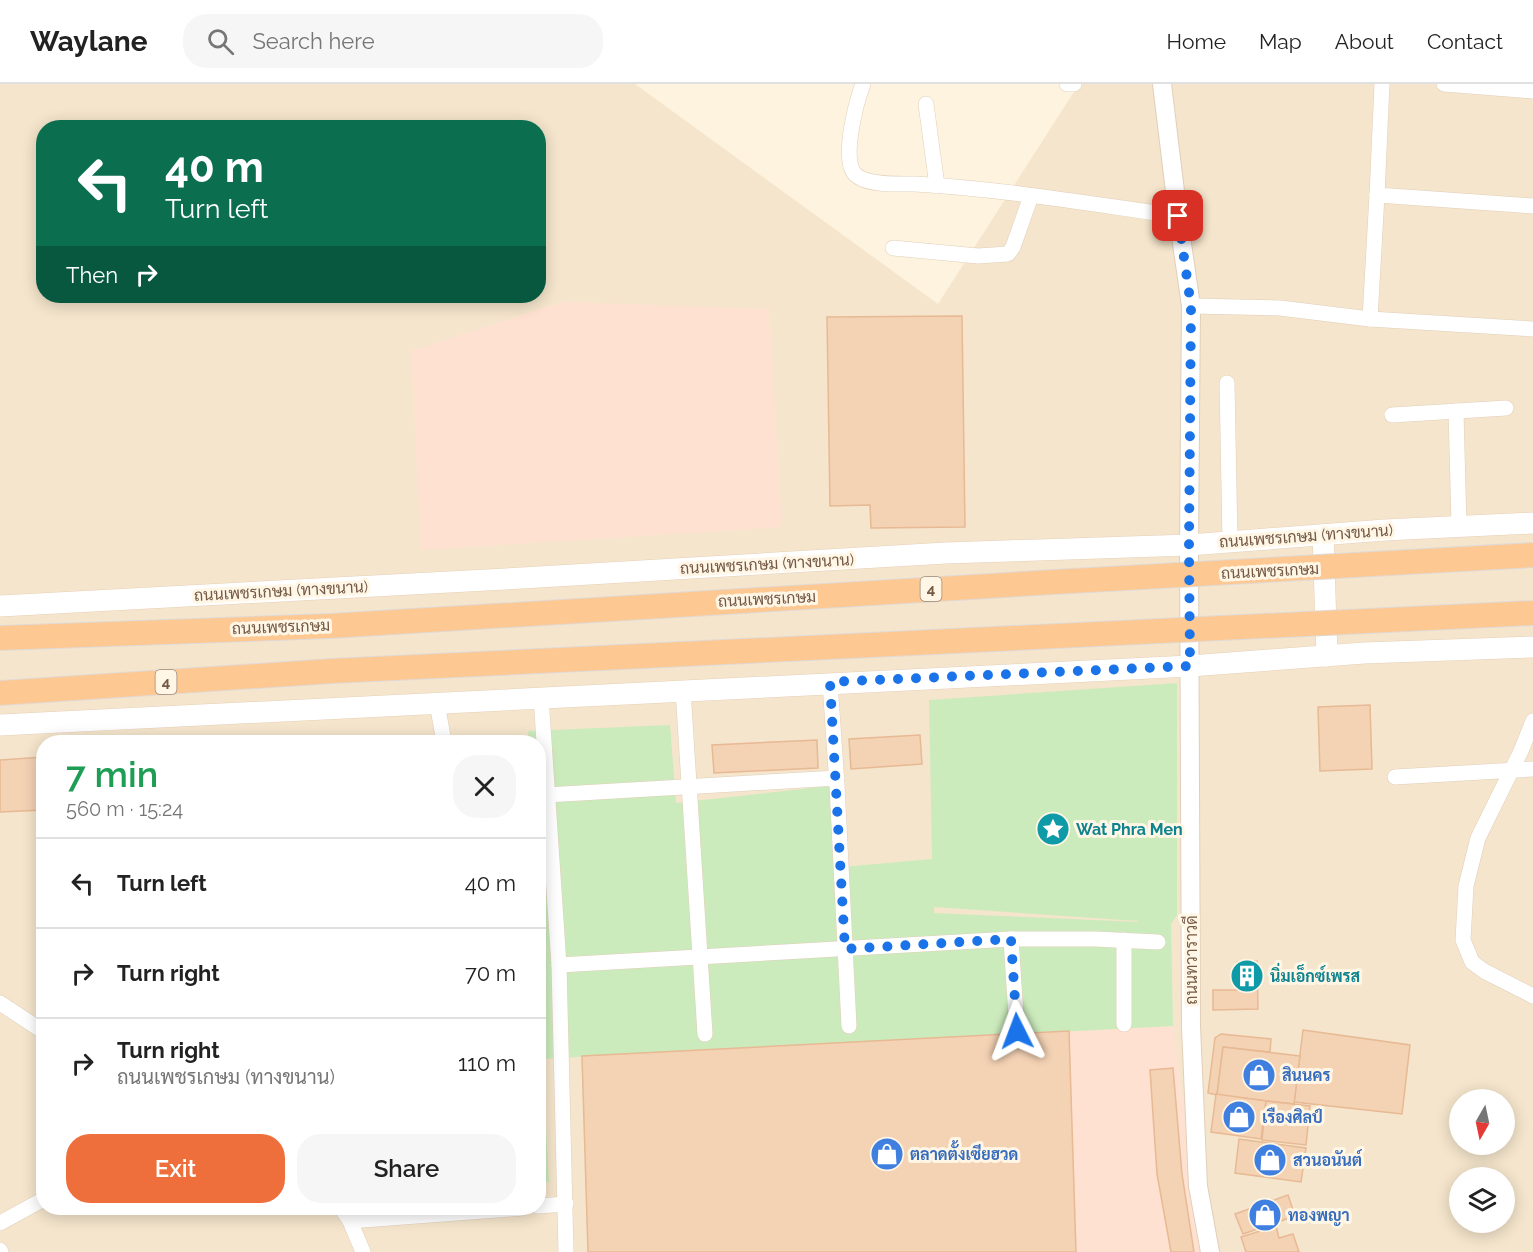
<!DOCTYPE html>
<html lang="en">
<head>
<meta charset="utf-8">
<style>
	body { margin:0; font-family:Raleway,Sarabun,sans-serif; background:#f6f6f6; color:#222; height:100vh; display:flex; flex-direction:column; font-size:22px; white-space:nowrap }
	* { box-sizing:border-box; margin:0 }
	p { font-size:20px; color:#767676 }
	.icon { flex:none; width:33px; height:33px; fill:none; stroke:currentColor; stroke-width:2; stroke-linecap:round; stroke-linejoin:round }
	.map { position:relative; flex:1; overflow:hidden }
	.sheet { position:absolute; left:36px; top:651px; width:510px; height:480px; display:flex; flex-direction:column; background:#fff; border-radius:24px; box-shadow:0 3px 15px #0003 }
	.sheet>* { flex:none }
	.guide { position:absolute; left:36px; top:36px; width:510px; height:183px; border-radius:24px; box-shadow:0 3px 15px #0003; background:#0b6e4f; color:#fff; overflow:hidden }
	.needle { width:39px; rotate:189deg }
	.buttons { position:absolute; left:1449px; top:1005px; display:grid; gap:12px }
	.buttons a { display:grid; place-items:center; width:66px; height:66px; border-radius:50%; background:#fff; box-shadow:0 3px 15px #0003; font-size:30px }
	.pin { position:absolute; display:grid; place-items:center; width:51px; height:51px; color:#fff; margin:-26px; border-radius:12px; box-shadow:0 3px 9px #0006 }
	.me { position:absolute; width:66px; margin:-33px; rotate:357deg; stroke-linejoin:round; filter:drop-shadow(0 0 4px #0008) }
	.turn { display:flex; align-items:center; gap:21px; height:126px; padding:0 30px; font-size:27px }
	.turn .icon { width:78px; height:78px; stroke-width:2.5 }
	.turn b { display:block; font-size:42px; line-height:51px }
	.then { display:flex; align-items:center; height:57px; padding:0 30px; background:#0003; gap:12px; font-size:22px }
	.round { display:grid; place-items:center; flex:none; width:63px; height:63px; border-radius:24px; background:#f6f6f6 }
	.overview { display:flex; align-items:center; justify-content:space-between; height:102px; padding:0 30px }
	h1 { font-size:36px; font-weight:600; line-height:45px; color:#1e9e55 }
	.primary-button { display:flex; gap:12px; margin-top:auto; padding:12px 30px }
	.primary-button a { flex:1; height:69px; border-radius:24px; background:#ee6f3c; color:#fff; font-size:24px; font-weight:600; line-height:69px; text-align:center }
	.primary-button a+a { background:#f6f6f6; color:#222 }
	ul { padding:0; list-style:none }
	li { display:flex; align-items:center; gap:18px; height:90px; padding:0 30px; border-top:2px solid #e0e0e0 }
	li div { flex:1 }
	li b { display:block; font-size:22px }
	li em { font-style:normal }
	header { display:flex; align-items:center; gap:36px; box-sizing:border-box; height:84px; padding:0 30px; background:#fff; border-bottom:2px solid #e0e0e0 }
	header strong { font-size:28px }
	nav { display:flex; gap:33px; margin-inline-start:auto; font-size:21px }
	.search { width:420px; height:54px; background:#f6f6f6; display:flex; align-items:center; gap:15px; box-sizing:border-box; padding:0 21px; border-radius:24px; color:#767676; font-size:22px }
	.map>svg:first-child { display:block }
	.residential { fill:#f5e5cc; fill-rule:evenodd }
	.commercial { fill:#fee1d1 }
	.green { fill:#ccebbc; fill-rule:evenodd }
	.building { fill:#f4d2b4; stroke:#e7b994; stroke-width:1.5 }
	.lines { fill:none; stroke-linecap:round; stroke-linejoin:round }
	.minor-casing { stroke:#e1cfba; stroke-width:16 }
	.tertiary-casing { stroke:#e1cfba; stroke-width:20 }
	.secondary-casing { stroke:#e6d0b8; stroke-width:22 }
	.trunk-casing { stroke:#e0dad6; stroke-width:26 }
	.minor { stroke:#fff; stroke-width:15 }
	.tertiary { stroke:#fff; stroke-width:18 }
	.secondary { stroke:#fff; stroke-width:21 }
	.trunk { stroke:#fdc892; stroke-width:24 }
	.trunk-bridge-casing { stroke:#e0dad6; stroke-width:26; stroke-linecap:butt }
	.trunk-bridge { stroke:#fdc892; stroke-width:24 }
	.route { stroke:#1a73e8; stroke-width:10; stroke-dasharray:0 18 }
	.labels { text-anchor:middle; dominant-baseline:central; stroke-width:6; stroke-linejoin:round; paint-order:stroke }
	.shield { fill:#fff6e5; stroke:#9e8875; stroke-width:1.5 }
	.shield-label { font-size:15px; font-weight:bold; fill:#745945 }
	.street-label { font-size:16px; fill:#745945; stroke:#fff6e5 }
	.culture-label { font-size:16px; font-weight:bold; fill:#0d838f; stroke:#fff6e5; text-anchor:start }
	.shop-label { font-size:16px; font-weight:bold; fill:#366cbe; stroke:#fff6e5; text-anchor:start }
</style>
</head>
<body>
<header>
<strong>Waylane</strong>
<div class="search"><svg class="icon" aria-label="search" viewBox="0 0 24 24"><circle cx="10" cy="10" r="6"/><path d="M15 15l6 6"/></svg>Search here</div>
<nav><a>Home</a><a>Map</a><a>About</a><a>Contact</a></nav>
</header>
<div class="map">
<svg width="1533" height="1168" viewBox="0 0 1533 1168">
	<rect width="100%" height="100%" fill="#fdf3de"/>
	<path class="residential" d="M0,0H635L938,220L1079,0H1533V1168H0ZM44,44H538V212H44ZM44,658H538V1124H44ZM1460,1016H1504V1060H1460ZM1460,1094H1504V1138H1460Z"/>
	<g class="commercial">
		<path d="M561,218L769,225L782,443L421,466L411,267Z"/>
		<path d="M1173,942L1202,1168H588L582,972Z"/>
	</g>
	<g class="green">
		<path d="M1177,599V831L1171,840L1173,942L539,975L538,658H529L528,647L670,641L676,719L837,701L842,783L932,775L929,616ZM934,823L1138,837L1139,838L934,829Z"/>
		<path d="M544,1005L549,1098L539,1099V1006Z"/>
	</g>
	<g class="building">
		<path d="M962,232L965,443L871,444L870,421L830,422L827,233Z"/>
		<path d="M1370,621L1372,685L1320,687L1318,623Z"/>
		<path d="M920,651L922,680L851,685L849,655Z"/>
		<path d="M817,656L818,684L714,689L712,661Z"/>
		<path d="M44,673V726L0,728V676Z"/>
		<path d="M1257,877L1258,925L1213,926V906H1238L1237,878Z"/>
		<path d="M1303,946L1410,961L1402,1030L1294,1018Z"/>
		<path d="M1069,947L1076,1168H588L582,972Z"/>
		<path d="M1221,950L1271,955L1270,968L1223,963L1217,1011L1208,1009L1215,954Z"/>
		<path d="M1223,963L1300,972L1294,1020L1217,1011Z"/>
		<path d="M1173,984L1182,1090L1194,1168H1171L1157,1090L1150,986Z"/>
		<path d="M1216,1010L1266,1017L1261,1055L1211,1048Z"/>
		<path d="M1266,1017L1310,1022L1306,1061L1262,1056Z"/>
		<path d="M1239,1055L1306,1064L1301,1098L1235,1089Z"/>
		<path d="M1288,1111L1295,1132L1243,1150L1235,1130Z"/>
		<path d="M1276,1142L1279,1154L1293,1150L1299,1168H1246L1241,1153Z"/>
	</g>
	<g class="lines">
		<defs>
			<g id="minor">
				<path d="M863,0C856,19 842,72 854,89C864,102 900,100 915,100C1003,105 1091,120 1178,132"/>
				<path d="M1067,0H1074"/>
				<path d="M1382,0L1377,111L1533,122"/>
				<path d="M1444,0L1533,7"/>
				<path d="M926,20L937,102"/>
				<path d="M893,164L978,172L1008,170L1013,163L1031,112"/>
				<path d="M1191,222L1280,224L1370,235L1533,245"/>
				<path d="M1370,235L1377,111"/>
				<path d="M1227,299L1230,458"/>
				<path d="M1456,327L1459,442"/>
				<path d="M1392,331L1506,324"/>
				<path d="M830,598L837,701L849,942"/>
				<path d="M683,606L705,950"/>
				<path d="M541,613L559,881L566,1168"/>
				<path d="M437,619L444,658"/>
				<path d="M1533,637L1521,667L1478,754L1466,802L1463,856L1472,878L1484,887L1533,912"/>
				<path d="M1395,693L1533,685"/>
				<path d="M546,711L837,694"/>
				<path d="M1011,855L1017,947"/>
				<path d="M1124,856V940"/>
				<path d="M559,881L1011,855H1095L1158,858"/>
				<path d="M0,919L44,948"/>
				<path d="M538,1122L566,1120"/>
				<path d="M341,1124L350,1137L363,1168"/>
				<path d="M350,1137L523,1124"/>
				<path d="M0,1139L44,1115"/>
				<path d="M0,1166L1,1168"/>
			</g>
			<path id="tertiary" d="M1162,0L1178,132L1191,222L1189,461L1191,943L1198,1102L1210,1168"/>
			<g id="secondary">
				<path d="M1323,451L1327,572"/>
				<path d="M0,522L522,494L946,469L1189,461L1385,446L1533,439"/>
				<path d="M0,641L1190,582L1364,569L1533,563"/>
			</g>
			<g id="trunk">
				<path d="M0,554L330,542"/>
				<path d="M0,609L332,587"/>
			</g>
		</defs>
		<use href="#minor" class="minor-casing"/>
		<use href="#tertiary" class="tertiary-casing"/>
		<use href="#secondary" class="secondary-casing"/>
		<use href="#trunk" class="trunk-casing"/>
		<use href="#minor" class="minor"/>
		<use href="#tertiary" class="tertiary"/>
		<use href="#secondary" class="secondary"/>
		<use href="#trunk" class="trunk"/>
		<defs>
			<g id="trunk-bridge">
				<path d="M330,542L1054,498L1533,471"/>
				<path d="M332,587L1533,529"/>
			</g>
		</defs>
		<use href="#trunk-bridge" class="trunk-bridge-casing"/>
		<use href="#trunk-bridge" class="trunk-bridge"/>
	</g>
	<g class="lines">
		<path class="route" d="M1017,947L1011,855L845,865L830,598L1190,582L1189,461L1191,222L1178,132"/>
	</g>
	<defs>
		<symbol id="sight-disc" viewBox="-11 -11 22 22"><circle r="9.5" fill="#0f9aa8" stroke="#fff6e5"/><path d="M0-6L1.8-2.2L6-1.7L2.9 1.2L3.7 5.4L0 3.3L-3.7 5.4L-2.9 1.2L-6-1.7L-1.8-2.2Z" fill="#fff"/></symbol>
		<symbol id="building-disc" viewBox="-11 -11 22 22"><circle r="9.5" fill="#0f9aa8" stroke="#fff6e5"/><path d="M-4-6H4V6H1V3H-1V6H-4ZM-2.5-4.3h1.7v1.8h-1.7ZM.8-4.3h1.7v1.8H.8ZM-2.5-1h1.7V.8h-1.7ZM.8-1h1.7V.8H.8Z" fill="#fff"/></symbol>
		<symbol id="shop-disc" viewBox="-11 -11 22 22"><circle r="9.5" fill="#3f7fe0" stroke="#fff6e5"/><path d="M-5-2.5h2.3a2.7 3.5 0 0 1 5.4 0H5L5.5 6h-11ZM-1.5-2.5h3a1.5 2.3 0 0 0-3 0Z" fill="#fff"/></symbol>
	</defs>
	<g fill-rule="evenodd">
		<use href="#sight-disc" x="1034" y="726" width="38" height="38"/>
		<use href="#building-disc" x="1228" y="873" width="38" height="38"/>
		<use href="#shop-disc" x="1240" y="972" width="38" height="38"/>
		<use href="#shop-disc" x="1220" y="1014" width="38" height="38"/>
		<use href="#shop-disc" x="868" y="1051" width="38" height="38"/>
		<use href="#shop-disc" x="1251" y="1057" width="38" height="38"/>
		<use href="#shop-disc" x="1246" y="1112" width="38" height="38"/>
	</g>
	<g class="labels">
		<g class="shield">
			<rect x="920.5" y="493" width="21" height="24" rx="4.5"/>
			<rect x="155.5" y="586" width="21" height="24" rx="4.5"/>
		</g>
		<g class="shield-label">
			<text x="931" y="505">4</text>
			<text x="166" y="598">4</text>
		</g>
		<g class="street-label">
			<text transform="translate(1306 452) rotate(-4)">ถนนเพชรเกษม (ทางขนาน)</text>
			<text transform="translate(767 480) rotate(-3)">ถนนเพชรเกษม (ทางขนาน)</text>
			<text transform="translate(1270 487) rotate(-3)">ถนนเพชรเกษม</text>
			<text transform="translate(281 507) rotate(-3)">ถนนเพชรเกษม (ทางขนาน)</text>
			<text transform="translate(767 515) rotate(-3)">ถนนเพชรเกษม</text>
			<text transform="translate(281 543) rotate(-2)">ถนนเพชรเกษม</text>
			<text transform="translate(1191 876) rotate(-90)">ถนนทวาราวดี</text>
		</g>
		<g class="culture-label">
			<text x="1076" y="745">Wat Phra Men</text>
			<text x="1270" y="892">นิ่มเอ็กซ์เพรส</text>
		</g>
		<g class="shop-label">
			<text x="1282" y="991">สินนคร</text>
			<text x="1262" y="1033">เรืองศิลป์</text>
			<text x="910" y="1070">ตลาดตั้งเซียฮวด</text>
			<text x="1293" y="1076">สวนอนันต์</text>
			<text x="1288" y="1131">ทองพญา</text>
		</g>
	</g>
</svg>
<div class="buttons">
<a><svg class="needle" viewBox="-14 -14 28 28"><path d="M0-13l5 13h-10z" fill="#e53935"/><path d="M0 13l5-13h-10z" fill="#767676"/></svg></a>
<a><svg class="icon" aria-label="layers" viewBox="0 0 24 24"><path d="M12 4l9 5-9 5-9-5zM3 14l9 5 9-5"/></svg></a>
</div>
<div class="pin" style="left:1178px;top:132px;background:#d93025"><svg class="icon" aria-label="arrive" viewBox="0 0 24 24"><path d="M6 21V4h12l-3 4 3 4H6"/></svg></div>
<svg class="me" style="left:1017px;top:947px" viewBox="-20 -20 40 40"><path d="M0-17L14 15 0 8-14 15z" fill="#1a73e8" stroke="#fff" stroke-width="4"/></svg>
<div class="guide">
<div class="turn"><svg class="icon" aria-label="left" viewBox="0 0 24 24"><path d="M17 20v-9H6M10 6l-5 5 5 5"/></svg><div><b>40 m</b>Turn left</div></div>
<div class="then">Then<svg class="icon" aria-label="right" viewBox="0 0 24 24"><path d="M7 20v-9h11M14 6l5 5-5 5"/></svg></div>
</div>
<section class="sheet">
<div class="overview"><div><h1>7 min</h1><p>560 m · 15:24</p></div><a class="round"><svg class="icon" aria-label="close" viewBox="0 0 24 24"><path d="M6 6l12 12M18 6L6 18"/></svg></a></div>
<ul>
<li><svg class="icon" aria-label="left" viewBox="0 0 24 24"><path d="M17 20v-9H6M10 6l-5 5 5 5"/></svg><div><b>Turn left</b></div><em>40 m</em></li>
<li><svg class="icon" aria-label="right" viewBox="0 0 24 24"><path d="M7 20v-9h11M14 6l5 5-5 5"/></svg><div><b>Turn right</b></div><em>70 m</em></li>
<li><svg class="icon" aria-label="right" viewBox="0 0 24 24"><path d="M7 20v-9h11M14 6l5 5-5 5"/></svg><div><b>Turn right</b><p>ถนนเพชรเกษม (ทางขนาน)</p></div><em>110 m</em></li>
</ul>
<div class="primary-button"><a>Exit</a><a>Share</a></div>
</section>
</div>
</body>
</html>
